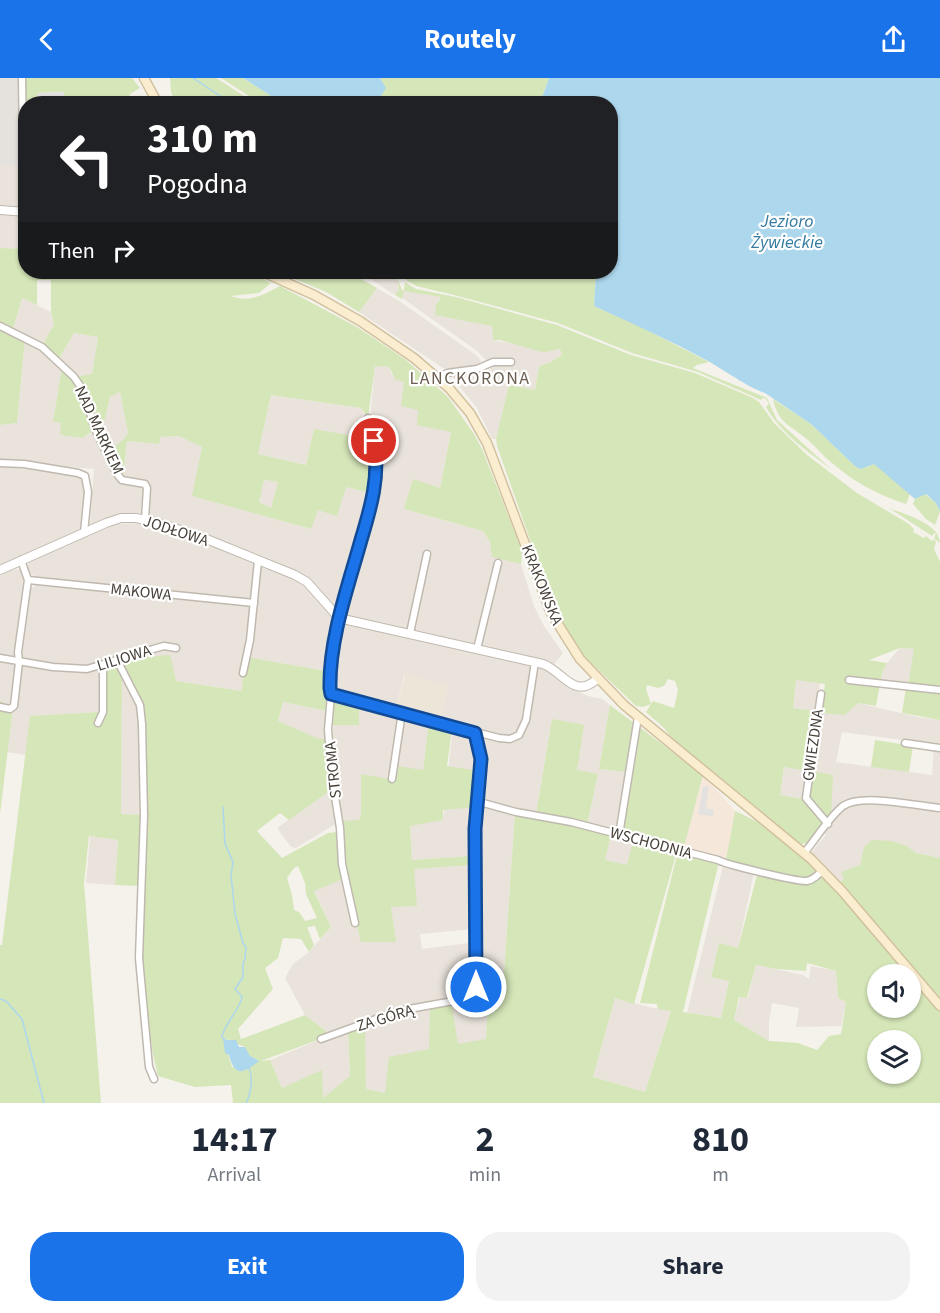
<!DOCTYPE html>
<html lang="en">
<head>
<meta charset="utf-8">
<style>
	body { margin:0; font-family:"Source Sans 3",sans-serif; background:#f2f2f3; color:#1f2937; height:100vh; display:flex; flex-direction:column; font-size:22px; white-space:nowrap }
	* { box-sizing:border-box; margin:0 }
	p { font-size:20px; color:#747a83 }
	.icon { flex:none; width:33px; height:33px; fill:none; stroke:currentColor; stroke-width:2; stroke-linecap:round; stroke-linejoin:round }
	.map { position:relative; height:1025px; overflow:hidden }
	.sheet { display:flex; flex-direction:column; background:#fff; flex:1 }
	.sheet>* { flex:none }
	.banner { position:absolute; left:18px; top:18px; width:600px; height:183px; border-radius:24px; box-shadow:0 2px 4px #0004; background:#202124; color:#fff; overflow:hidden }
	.controls { position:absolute; left:867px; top:886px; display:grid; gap:12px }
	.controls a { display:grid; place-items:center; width:54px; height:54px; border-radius:50%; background:#fff; box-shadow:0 2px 4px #0004; font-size:30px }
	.pin { position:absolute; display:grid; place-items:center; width:51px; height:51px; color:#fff; margin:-26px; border:3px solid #fff; border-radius:50%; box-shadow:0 2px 6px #0007 }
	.me { position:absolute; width:66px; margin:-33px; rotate:0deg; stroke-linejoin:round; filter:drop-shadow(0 0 4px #0008) }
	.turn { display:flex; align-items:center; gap:21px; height:126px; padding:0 30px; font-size:27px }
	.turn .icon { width:78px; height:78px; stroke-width:2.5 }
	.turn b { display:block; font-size:42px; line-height:51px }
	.then { display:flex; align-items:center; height:57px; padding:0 30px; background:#0003; gap:12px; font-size:22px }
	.eta { display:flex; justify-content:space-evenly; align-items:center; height:102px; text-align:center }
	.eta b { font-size:36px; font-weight:700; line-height:42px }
	.action { display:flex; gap:12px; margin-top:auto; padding:12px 30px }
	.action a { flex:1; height:69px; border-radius:24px; background:#1a73e8; color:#fff; font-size:24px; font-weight:700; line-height:69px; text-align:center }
	.action a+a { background:#f2f2f3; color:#1f2937 }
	header { display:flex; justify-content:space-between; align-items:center; height:78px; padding:0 30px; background:#1a73e8; color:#fff; font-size:27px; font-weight:700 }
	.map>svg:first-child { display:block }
	.residential { fill:#e9e3db }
	.commercial { fill:#f5e7da }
	.industrial { fill:#e5e1dd }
	.education { fill:#ede5d7 }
	.green { fill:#d5e6b8; fill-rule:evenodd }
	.parking { fill:#e4e2e0 }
	.water { fill:#add7ed }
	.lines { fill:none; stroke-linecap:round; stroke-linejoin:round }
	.stream { stroke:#add7ed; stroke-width:1.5 }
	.minor-casing { stroke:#c0b9af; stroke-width:9 }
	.tertiary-casing { stroke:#c0b9af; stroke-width:10 }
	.secondary-casing { stroke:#d1c19f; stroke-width:11 }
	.minor { stroke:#fff; stroke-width:6 }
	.tertiary { stroke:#fff; stroke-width:8 }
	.secondary { stroke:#fbeed0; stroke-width:8 }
	.route-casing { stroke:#114b97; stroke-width:15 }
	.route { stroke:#1a73e8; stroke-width:10 }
	.labels { text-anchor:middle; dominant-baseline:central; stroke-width:4.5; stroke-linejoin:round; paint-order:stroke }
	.street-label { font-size:16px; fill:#49423a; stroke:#fff }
	.water-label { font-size:18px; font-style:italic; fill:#347aa0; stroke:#fff }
	.neighbourhood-label { font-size:18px; letter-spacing:1.5px; fill:#6c5f52; stroke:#fff }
</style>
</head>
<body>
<header><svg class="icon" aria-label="back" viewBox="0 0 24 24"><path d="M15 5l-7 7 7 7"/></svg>Routely<svg class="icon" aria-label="share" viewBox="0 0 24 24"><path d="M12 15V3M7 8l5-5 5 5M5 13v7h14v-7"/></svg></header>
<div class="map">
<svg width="940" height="1025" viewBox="0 0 940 1025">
	<rect width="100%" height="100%" fill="#f5f2ec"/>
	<g class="residential">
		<path d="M0,87H21V125L19,129L0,128Z"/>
		<path d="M0,135L25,138V171L0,170Z"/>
		<path d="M365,194H396L399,211L395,217L364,197Z"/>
		<path d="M377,210L402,225L476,277L481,282L477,289L470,291L443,290L359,234Z"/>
		<path d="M404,212L441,219L437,224L492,248L493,262L530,269L538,273L560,271L562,277L549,285L539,288L535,312L509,308L496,361H492L477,330L451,298L452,296L469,295L489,296L491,288L504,285L512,287L514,284H488L477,273L401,219Z"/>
		<path d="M22,220L51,234L54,246L42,268L13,251Z"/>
		<path d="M74,255L98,259L92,296L74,299L58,282Z"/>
		<path d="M25,261L41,270L62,289L53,344L62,345L61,357L84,360L104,345L110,319L120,314L128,355L123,363L118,404H123L127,363L159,366V359L179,358L202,369L193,418L310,451L318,432L346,409L375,416L338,539L331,594L247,579L243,613L176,603L117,582L101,634L30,639L26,677L7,674L13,631L0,623V498L13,491L21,492L23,498L22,515L29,517L30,511L37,507L38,500L31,496L27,490L29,483L117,446L142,445L143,435L119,436L90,447L94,391L70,389L69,391L0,383V347L17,345Z"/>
		<path d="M375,287L389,289L392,297L404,304L418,332L451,353L440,410L404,431L483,453L490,464L492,478L521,486L534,528L544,548L563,575L549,593L570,610L588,618L602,621L610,627L599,691L626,694L616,755L587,748L598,696L577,693L578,684L552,641L536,736L515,733L503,911L489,912L486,962L429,971L386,1015L366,1011L364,946L348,953L350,998L322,1021L323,1015L282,1010L270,982L331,957L305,937L285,900L293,886L309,874L331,849L314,812L343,801L357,847L395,864L391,829L414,791L473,787V851L420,856L422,871L477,864L478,778L412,782L410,747L443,742L453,647L440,643L448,608L404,597L395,636L429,644L423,692L395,702L361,706V736L359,742L337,745L296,770L291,769L277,750L331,712L337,710L332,656L334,647H359V621L339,615L335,612L333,608L340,547L341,545L402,559L405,551L345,537L343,532L378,393L370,341Z"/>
		<path d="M271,317L361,330L366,342V360L314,352L306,387L258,376Z"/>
		<path d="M0,388L76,396L84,400L85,416L82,451L0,487Z"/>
		<path d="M264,402L278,404L271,430L259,424Z"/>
		<path d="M900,570L915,571L908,609L880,605L882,595L887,585Z"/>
		<path d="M122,600L144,629V737L121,736Z"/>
		<path d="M796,601L820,605L816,633L793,630Z"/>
		<path d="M283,624L327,633V661H319L278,644Z"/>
		<path d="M858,625L918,639L940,642V667L842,654L836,684L932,697L934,672L940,673V780L916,775L907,768L864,769L860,787L840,805L811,775L826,757L823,753L811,693L820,635Z"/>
		<path d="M784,689L807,693L803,721L780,717Z"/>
		<path d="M611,757L633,763L627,788L605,782Z"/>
		<path d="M90,758L118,762L115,807L86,805Z"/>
		<path d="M723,788L754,794L738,870L719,866L711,898L729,903L721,940L687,935Z"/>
		<path d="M756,887L803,897L809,901L811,888L836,893L838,920L846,924L841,948L796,949L799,930L772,925L769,943V963L734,942L740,919L748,920Z"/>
		<path d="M615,920L653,930L671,932L645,1014L593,999Z"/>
	</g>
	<path class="commercial" d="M703,697L735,733L726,782L683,773Z"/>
	<path class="industrial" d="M0,0H20L21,87H0Z"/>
	<path class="education" d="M405,597L448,607L440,643L396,632Z"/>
	<g class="green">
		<path d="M25,0H132L140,10L130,16L128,22L122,25H64V14L37,15V25H26Z"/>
		<path d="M170,0H216L255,25H175L171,14Z"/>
		<path d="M221,0H243L282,25H260Z"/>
		<path d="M380,0H549L540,25L384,26L379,21L385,10Z"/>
		<path d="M0,170L25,171L26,194H248L271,205L259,215L231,218C249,225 264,217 280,208L357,249L406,282L448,319L474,356L482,371L522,473L521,486L492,479L490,464L483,453L404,431L413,401L440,410L451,354L417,347L418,332L401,328L404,304L395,301L389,289L375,288L368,340L361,330L271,317L258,376L306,387L314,351L370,361L373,388L372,400L376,403L375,416L346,409L337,438L318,432L311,451L192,418L202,369L179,358L160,359L159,366L127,363L123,401L107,373L122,363L128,355L120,314L110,319L104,345L83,360L60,357L61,345L53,344L62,289L74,299L92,296L98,259L74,255L58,282L42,268L54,246L51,234V202H37V227L22,220L13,251L0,247ZM264,402L278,404L271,430L259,424Z"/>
		<path d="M279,194C316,193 344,189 377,210L359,234L326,214Z"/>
		<path d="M403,194H596L594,228L637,247L709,284L697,287L693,290L767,320L777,342L831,391C809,375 780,354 766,329L769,326L766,321L763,320L761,322L698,294L632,275L558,245L454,217L416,208L406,202Z"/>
		<path d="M397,200L402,212H404L405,204L416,211L456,219L557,247L631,277L695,295L753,320L759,324L774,345L807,377L857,415L909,446L914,451L913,454L924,460L926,458L932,463L934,461L936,464L934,471L940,484V610L908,608L914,571L900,570L869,582L887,585L882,595L876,628L858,625L845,637L820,635L825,606L796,602L793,630L816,633L807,693L784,689L780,717L803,721L823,744L808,765L801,766L796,763L674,664L664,650L646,634L651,626L643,629L636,628L584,578L559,539L546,507L497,368L496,361L509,307L535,312L539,288L549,285L562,277L560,271L545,274L538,273L500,262H493L492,248L435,237L436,227L441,219L404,213L402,221L395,217L399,211ZM668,601L675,603L678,612L674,630L653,623L651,626L646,611L647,607L658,610L664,608Z"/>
		<path d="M0,249L25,261L17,345L0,347Z"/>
		<path d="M773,321L811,346L856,389H868L874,385L910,416L906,426C878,417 854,404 832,385C823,378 816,369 808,362C792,348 778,346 773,321Z"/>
		<path d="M925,416L936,425L940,434L935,447L926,441L913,426L915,421Z"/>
		<path d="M889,430C904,436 939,445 940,465L934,460L936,456L934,455L932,458Z"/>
		<path d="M170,577L176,603L242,613L243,595L247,579L331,594L327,633L283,624L278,643L319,661H327L331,712L289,742L280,735L257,753L282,780L328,755L336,754L338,756L343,801L314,813L331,849L320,861L315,848L307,849L314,867L309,874L301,861L283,860L278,880L265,890L273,911L238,951L241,961L305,937L331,957L261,983L270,982L282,1010L322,992L323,1020L350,998L348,951L365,949L366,1011L385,1015L389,979L429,971L430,927L438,922L451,923L458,966L486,961L489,911H503L515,734L555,742L611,757L605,782L627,787L633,763L616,755L626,694L599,691L610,627L703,697L683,773H677L634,926L615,920L593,999L645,1014L671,933L658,931L657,926L640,925L676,781L680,776L716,784L718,788L683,934L721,940L729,903L711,899L719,865L738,870L758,793L726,782L735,733C772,749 811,779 837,809L844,800L841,794L860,787L864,769L872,762L892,763L907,768L916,775L940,780V1025H233L231,1007L195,1009L158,998L153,976L139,880L141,808L115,807L118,762L89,758L84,805L101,1025H0V867H2L30,638L100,634L101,588L117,582ZM118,586L141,630L144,737L121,736L122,600ZM298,788L305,805L306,816L317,840L305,843L299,834L294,832L292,817L287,800L294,790ZM807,885L836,893L838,920L846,924L841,956L829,958L817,972L798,965L769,963L734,942L739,919L747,920L756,887L776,891L806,893ZM878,897H910V930H878ZM223,960L245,969L250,979L255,980L232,989ZM878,963H910V996H878Z"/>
		<path d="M906,610L940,614V642L902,635Z"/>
		<path d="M334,619L359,626V647H333Z"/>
		<path d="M0,623L13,630L0,736Z"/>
		<path d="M552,641L584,647L577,692L598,696L587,747L536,736Z"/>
		<path d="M429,644L452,651L447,688L479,693L476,729L443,732V742L410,748L412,782L473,778V787L414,791L417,828L391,829L396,864H361L343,787L341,737L342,743L359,742L361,736V696L395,702L397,688L423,692Z"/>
		<path d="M875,662L913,668L909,694L871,689Z"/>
		<path d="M811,693L833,697L831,736L827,742C807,721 807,721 811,693Z"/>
	</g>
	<g class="parking">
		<path d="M64,14V25H37V15Z"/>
		<path d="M703,708L709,709L706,730L714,732L713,739L698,736Z"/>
	</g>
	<g class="water">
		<path d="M243,0H380L386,10L379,21L384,25H282Z"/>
		<path d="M549,0H940V433L936,425L926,416L915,421L874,386L861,391L856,389L811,346L765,315C749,310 724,292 708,283C671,263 632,245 594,228L596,194H610V26L540,25Z"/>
		<path d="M223,960L227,962H236L239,969H245L250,978L259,983C244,995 235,1000 229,977L225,975Z"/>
	</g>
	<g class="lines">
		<g class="stream">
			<path d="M193,0L232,26"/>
			<path d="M223,729L225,766L233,784L231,797L235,836L243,865L246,869L245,881L243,886V899L235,911L242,919C241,929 226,944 222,958L224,962"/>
			<path d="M0,921L6,923L22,941L44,1025"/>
			<path d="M246,1025C251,1016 253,999 249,990"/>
		</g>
		<defs>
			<g id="minor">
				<path d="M22,0L24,134"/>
				<path d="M0,248L42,269L74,299L83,312L95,351L117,396L122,402L145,406L147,410L145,441"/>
				<path d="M438,299L447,295L477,291L493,284H511"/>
				<path d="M0,385L24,386L78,395L85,398L88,414L84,455"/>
				<path d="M28,502L254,525"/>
				<path d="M410,555L427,476"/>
				<path d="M477,571L498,485"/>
				<path d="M0,580L53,589L87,591L153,571L164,568L176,570"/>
				<path d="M117,582L140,627L142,646L144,737L139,880L149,989L154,1001"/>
				<path d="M243,595L250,562L258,483"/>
				<path d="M849,602L940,612"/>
				<path d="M821,616L806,720L828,746"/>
				<path d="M331,617L499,660L510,661L519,657L526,642L535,584"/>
				<path d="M0,629L10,631L14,628L19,584L18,574L28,502L21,482"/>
				<path d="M98,645L103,634V587"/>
				<path d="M905,665L940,670"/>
				<path d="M392,701L402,634"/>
				<path d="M476,723L516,734L571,744L718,782C724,786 798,804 807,803C813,802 818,797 823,792"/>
				<path d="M619,757L638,639"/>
				<path d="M804,775C817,760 828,740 843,728C862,715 917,728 940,730"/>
				<path d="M355,845L342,786L340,750L332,700L328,652L331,617L330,606L338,539L375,416L376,376L368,340"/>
				<path d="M321,961L398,933L470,920L474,918L476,909L475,751L481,681L475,655"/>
			</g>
			<g id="tertiary">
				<path d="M0,132L26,134"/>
				<path d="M0,492L106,445L121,440H136L156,444L199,458L295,497L307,504L338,539L343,541L543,586C564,594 574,622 597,601"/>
			</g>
			<g id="secondary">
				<path d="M144,0L158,26"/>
				<path d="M263,194L314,217L360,243L414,280L449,310L470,335L487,365L551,535L580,581L624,627L811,781L842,813L940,928"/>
			</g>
		</defs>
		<use href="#minor" class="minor-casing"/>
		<use href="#tertiary" class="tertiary-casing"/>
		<use href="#secondary" class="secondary-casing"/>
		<use href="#minor" class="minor"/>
		<use href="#tertiary" class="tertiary"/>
		<use href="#secondary" class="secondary"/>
	</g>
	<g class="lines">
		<defs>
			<path id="route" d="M374,363C380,398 371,429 361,462C348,509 329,561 330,610L331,616L475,655L481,681L475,751L476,909"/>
		</defs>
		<use href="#route" class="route-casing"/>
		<use href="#route" class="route"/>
	</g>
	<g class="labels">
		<g class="street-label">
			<text transform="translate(99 352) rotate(65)">NAD MARKIEM</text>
			<text transform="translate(176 453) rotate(18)">JODŁOWA</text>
			<text transform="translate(542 507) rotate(68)">KRAKOWSKA</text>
			<text transform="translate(141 514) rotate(6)">MAKOWA</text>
			<text transform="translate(124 580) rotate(-17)">LILIOWA</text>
			<text transform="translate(813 667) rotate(-82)">GWIEZDNA</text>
			<text transform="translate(333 692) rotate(-96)">STROMA</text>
			<text transform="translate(651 765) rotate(15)">WSCHODNIA</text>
			<text transform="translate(385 940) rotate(-17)">ZA GÓRĄ</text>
		</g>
		<g class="water-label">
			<text x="787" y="143">Jezioro<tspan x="787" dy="21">Żywieckie</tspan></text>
		</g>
		<g class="neighbourhood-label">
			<text x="470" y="300">LANCKORONA</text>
		</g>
	</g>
</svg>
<div class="controls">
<a><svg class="icon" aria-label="sound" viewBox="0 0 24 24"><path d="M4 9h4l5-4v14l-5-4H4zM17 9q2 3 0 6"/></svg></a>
<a><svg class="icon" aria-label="layers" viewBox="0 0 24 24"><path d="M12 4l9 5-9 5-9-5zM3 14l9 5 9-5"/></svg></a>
</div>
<div class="pin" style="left:374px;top:363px;background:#d93025"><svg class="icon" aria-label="arrive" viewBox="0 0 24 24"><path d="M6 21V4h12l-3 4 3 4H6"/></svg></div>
<svg class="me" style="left:476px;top:909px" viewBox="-20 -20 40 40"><circle r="17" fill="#1a73e8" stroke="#fff" stroke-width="3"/><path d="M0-11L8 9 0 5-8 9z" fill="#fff"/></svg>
<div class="banner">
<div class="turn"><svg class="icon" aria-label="left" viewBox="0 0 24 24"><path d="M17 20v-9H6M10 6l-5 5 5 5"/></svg><div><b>310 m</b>Pogodna</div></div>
<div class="then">Then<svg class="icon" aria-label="right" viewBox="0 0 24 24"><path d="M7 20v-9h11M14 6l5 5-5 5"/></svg></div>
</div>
</div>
<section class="sheet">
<div class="eta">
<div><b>14:17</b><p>Arrival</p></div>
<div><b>2</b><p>min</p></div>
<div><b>810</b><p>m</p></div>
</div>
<div class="action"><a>Exit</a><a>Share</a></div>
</section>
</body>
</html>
